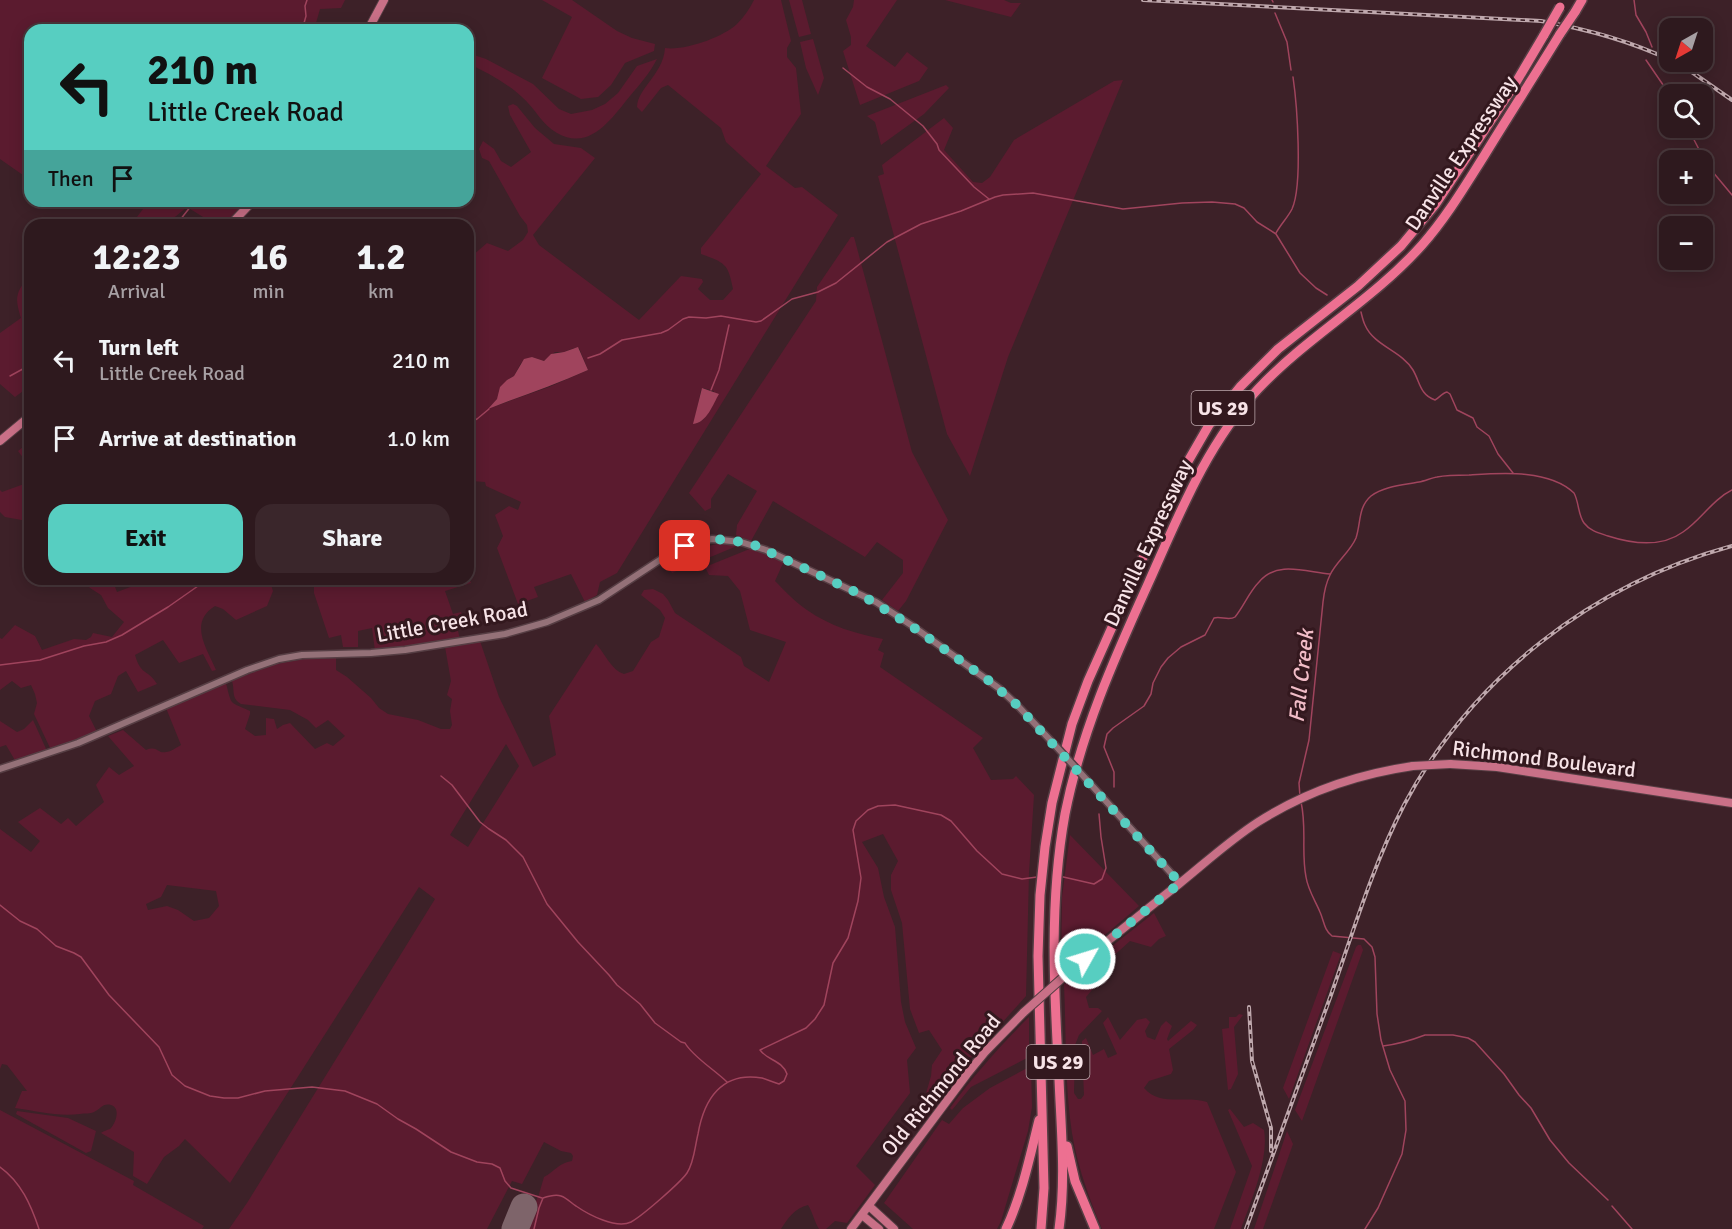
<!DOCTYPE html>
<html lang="en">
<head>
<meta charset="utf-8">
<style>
	body { margin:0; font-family:Signika,sans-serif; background:#3a262b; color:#f1f3f6; height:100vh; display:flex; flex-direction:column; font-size:22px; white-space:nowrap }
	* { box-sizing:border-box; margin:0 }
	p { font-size:20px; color:#a7a0a4 }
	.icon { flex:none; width:33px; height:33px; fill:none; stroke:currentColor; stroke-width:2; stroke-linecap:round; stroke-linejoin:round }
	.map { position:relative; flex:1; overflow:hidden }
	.details { position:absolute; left:24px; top:219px; width:450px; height:366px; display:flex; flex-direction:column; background:#2e191e; border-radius:18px; box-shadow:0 3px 15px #0003,0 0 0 2px #49383c }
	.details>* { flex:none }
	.hud { position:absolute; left:24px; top:24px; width:450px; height:183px; border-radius:18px; box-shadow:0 3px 15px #0003,0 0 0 2px #49383c; background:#57cec1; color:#111; overflow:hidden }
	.needle { width:39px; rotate:219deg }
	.tools { position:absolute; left:1659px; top:18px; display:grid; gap:12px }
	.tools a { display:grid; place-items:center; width:54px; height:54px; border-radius:12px; background:#2e191e; box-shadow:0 3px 15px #0003,0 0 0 2px #49383c; font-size:30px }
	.pin { position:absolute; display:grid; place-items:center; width:51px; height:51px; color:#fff; margin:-26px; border-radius:12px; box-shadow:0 3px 9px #0006 }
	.me { position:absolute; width:66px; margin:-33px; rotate:51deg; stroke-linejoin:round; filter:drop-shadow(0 0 4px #0008) }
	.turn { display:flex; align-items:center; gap:21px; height:126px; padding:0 24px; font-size:27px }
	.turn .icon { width:78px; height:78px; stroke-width:2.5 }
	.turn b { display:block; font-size:42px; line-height:51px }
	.then { display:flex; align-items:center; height:57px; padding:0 24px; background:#0003; gap:12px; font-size:22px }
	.eta { display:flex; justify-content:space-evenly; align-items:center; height:102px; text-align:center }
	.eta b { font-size:36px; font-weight:700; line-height:42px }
	.primary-button { display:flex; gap:12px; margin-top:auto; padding:12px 24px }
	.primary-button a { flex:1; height:69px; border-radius:18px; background:#57cec1; color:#111; font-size:24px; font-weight:700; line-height:69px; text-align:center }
	.primary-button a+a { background:#3a262b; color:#f1f3f6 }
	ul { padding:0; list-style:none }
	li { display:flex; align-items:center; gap:18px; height:78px; padding:0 24px }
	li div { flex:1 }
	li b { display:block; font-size:22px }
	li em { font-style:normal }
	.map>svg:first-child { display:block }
	.green { fill:#5b1b2f; fill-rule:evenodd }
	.water { fill:#a0445d }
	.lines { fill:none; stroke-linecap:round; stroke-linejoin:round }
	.stream { stroke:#a0445d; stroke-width:1.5 }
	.runway { stroke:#7e646a; stroke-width:27 }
	.minor-casing { stroke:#563e44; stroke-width:9 }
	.major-casing { stroke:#563e44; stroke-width:10 }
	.highway-casing { stroke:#563e44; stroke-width:12 }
	.minor { stroke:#947178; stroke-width:6 }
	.major { stroke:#c97087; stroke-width:8 }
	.highway { stroke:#ed7091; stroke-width:9 }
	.rail-casing { stroke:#bfa8ad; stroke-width:4 }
	.rail { stroke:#33181e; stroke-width:1.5; stroke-dasharray:4.5; stroke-linecap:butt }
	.minor-bridge-casing { stroke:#563e44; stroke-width:9; stroke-linecap:butt }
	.major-bridge-casing { stroke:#563e44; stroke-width:10; stroke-linecap:butt }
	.highway-bridge-casing { stroke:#563e44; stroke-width:12; stroke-linecap:butt }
	.minor-bridge { stroke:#947178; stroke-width:6 }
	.major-bridge { stroke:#c97087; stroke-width:8 }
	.highway-bridge { stroke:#ed7091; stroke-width:9 }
	.route { stroke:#57cec1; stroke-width:10; stroke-dasharray:0 18 }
	.labels { text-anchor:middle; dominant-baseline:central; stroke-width:6; stroke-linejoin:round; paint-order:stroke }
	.shield { fill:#33181e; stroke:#bca6ab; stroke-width:1.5 }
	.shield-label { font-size:20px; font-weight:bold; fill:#f7e3e7 }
	.street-label { font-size:21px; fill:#f7e3e7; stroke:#33181e }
	.water-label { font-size:22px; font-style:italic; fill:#f1bcc7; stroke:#33181e }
</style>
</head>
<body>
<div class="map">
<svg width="1732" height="1229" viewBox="0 0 1732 1229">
	<rect width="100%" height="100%" fill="#3d2128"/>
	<g class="green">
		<path d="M0,0H345L341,8L320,9L314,30H30V180L0,159Z"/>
		<path d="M542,0H572L617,31L632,38L655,44L654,51L625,63L611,85L598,97L581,99L542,78L572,17Z"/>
		<path d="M754,0H781L791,41L787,48V57L796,68L801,114L766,166L795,188L802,187L838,215L617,573L600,582L597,595L585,602L571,574L534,587L538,597L518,604L497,548L503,536L495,515L509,506L518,510L521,502L486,486L485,482L471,481L468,483V253L472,256L487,243L508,251L523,240L528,232L527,225L520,216L489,161L482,158L479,149L483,141L494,149L501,161L511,167L531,152L510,115L508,106L513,104L517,106L535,128L554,144L581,148L595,158L533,235L539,245L639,320L681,276L702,279L703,282L698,289L710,300H723L733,289C728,263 725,263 701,254V248L761,174L726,142L721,128L668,85L661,88L642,112L637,107C638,87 663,75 665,48C685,51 723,37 737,24C744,17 750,8 754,0ZM574,348H579L588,370L549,387L490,408L497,399L507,380L514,376L521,363L532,357L544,361L555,352H564ZM703,388L714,391C711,403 709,423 694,423L701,390Z"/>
		<path d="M789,0H802L811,34L799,37Z"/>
		<path d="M854,0H897L866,46L895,67L907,52L928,68L919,81L860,105L843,51L851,45V37L846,20L853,7Z"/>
		<path d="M945,0H1004L1011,3H1021L1011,17Z"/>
		<path d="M813,39L824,78L818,95L806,68L800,42Z"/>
		<path d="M468,53L486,59L533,84L559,109L571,114L592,110L605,104L618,93L637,66L657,59C650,73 640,84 630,96C612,118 590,152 557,133C542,125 535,108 522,97C506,82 487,73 468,63Z"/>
		<path d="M1123,80L1008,357L970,476L947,434L878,176L884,174L882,165L944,118L953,128L944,150L973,182L982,183L990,177L1014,140L1114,81Z"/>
		<path d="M946,85L949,88L924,114L881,145L875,122L867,116Z"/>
		<path d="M149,201H251L228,225H216L187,207L170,221L172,225H131Z"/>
		<path d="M851,237H854L912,452L948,520L906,601L898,611L882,600L903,573V560L877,542L865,557L773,501L751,541L736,535L737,525L757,491L728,474L711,499V508L705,511L689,493L816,301L817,287Z"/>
		<path d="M30,276V386L15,397L0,384V333L21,318C15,298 15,292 30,276Z"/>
		<path d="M27,444L30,448V533L27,521L5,517L0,512V490L2,492L24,484V459L18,451Z"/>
		<path d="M721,543L737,546L672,573L666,562L692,550Z"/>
		<path d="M752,548L784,561L775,581C785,591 795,602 807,610C830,626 856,634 883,639L878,650L884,653L880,667L983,738L973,748L991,780L1013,779L1016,776L1034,795L1029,873L1026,996L965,1064L930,1114L923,1104L931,1076L932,1065L942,1050L929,1030L919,1033L910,1009L902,923L891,890V875L898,861L883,834L862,842L878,868L884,897L895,927L901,1002L905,1022L916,1048L907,1060L910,1093L856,1166L875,1185L847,1223L835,1221L826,1229H819C814,1221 813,1213 808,1205C795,1208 788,1218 781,1229H525L539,1194L544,1177C555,1171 559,1163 572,1161L573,1156L571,1153L561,1151L544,1142L522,1184L512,1181L487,1229H229L247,1203L435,899L419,887L230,1183L185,1139L179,1146L164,1157L147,1184L133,1176L134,1152L101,1133C102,1132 109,1129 110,1129C116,1123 121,1108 111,1105C102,1103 101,1109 94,1112C91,1114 84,1113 80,1114C58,1117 37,1111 15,1108L22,1091H27L7,1065L2,1064L0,1069V829L31,852L40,841L18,822L40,808L61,824L68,818L76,826L104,802L96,785L109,767L119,775L134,766L108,736L123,730L146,750C158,745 157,754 166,752C171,752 177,747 181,745L166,708L226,683C232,707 229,701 250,711V714L245,729L255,736L266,735V718L274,719L277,729L283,725L290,723L315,749L327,743L333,746L345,736L328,720L316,728L308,720L290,710L241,704C231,698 235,691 232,681L270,665L305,659L336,658V670L347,677L371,698L379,708L388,714L418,720L441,729H450L452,725L450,711L452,699L447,695L451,681L445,647L480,641L499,697L533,767L556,755L549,716L596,644C605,653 611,670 624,674L633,671L651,642L659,637L665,618L660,610L641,595L644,590L653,589L663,594L668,600L675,613L741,657L744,666L769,682L786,642L750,630L740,591L728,576L709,575L705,567ZM506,744L519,766L468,847L450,835ZM167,885L216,891L219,906L209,918L194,921L178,910L167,906L148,910L146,904L161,897Z"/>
		<path d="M468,576L471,583L445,591L453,614L461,612L465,620L456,623L460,639L375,651L372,628L358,631V647H343L341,635L329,638L314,593V587L322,582L323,579H468Z"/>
		<path d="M82,579H112L117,592L141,583L143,579H269L273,591L267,606L236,620L223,609L215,606C188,623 207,648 216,670L212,671L203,654L179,663L163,640L135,655C141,676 148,669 157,684L138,692L126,671L118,676L111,694L95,701L89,716L97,732L51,750L34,714L37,703L35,694L31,685L21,688L12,681L0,690V638L2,639L15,625L35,636L42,650L74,639L86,640L91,637L93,633L112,637L124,622L108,608L101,595L90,588Z"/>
		<path d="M33,720L47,751L16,762L6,745L0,747V721L17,732L24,729Z"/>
		<path d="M1070,835L1139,906L1061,972L1062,897Z"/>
		<path d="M1154,913L1166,936L1159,939L1151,947L1130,941L1100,968L1103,977L1086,997L1089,1008H1098L1102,1011L1079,1035L1075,1045L1074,1093L1078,1099H1081L1084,1095L1082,1049V1041L1086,1038L1093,1055L1104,1049L1108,1058L1117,1054L1103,1023L1108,1017L1120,1040L1137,1020L1146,1018L1150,1022L1145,1031L1147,1037L1155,1040L1161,1026L1166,1021L1172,1026L1167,1039L1168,1041L1191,1021L1197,1025L1193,1030L1169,1049L1173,1070L1171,1074L1149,1081L1144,1088C1160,1107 1186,1095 1207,1102L1236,1172L1214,1229H1102C1087,1193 1074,1157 1070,1118C1065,1074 1066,1029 1064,984Z"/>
		<path d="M1358,945H1361L1363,950L1302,1121L1295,1110L1356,947Z"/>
		<path d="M1333,951L1341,954L1289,1099L1283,1088Z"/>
		<path d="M1239,1014L1243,1015L1234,1027L1238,1074L1231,1089L1228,1090L1222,1029L1229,1028V1017H1236Z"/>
		<path d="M1029,1017V1057L971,1087L952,1110L950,1108C974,1075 1000,1046 1029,1017Z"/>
		<path d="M1031,1066L1032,1107L1028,1131L1001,1221L997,1229H913L884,1203L942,1120L949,1124L963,1108L990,1088Z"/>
		<path d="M1230,1109L1244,1127L1253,1123L1264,1130C1269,1159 1251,1201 1241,1229H1230L1252,1166L1228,1110Z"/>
		<path d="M0,1110L134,1181L133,1185L204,1226L202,1229H0Z"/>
		<path d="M17,1111L68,1118L96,1131L91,1151L86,1153L16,1114Z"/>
		<path d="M1287,1131L1293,1144L1263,1229H1254Z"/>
	</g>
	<g class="water">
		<path d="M578,347L588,370C555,385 521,396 488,409L497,399L500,387L507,380L514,376L524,359L532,357L544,361L551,354L564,352Z"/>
		<path d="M702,388L719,394C713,404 707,423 693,424Z"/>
	</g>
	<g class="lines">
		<g class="stream">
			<path d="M1272,0L1273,2"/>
			<path d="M1634,0L1636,15L1646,32L1652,47"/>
			<path d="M1275,13L1287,42L1291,70"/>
			<path d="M302,30L306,16L305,6L307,0"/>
			<path d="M1646,60L1670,95"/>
			<path d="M843,68L867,87L890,99L923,126L937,144L939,150L974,187L989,199"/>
			<path d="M1688,128L1707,165L1732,195"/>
			<path d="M176,225L195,201"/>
			<path d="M1276,233C1281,224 1288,217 1292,209C1303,185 1297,104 1293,77"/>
			<path d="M1361,312C1362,316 1363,321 1365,325C1374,346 1402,351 1413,370C1420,382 1420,395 1435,400C1439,398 1442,393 1447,392L1450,394L1457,410L1473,418L1477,427L1489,436L1498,454L1513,473"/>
			<path d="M588,358L600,354L622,340L661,333L668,330L683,319L689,317L706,318L721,316L756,322L761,321L792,299L818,292L836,283L887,242L921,224L961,211L995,197L1003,195L1033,193L1123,209L1182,203L1212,202L1235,204L1244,208L1257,222L1276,234L1300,273L1316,288L1327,295"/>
			<path d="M10,376L30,365"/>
			<path d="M711,390L719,370L729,325"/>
			<path d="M468,423L477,419L489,409"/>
			<path d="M0,665L40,660L84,646L106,642L122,635L168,607L208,579"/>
			<path d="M441,776L452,785L480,822L489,829L506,840L523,857L547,904L578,942L609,975L617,985L640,1004L655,1023L681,1042L685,1043C693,1057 715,1070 727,1082"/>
			<path d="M1114,787V772L1104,747L1107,734L1113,728L1144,706L1151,694L1153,683L1161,667L1168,658L1181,647L1205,635L1214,618C1221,616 1229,621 1235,617C1244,606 1249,592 1259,582C1277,560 1306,572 1330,574"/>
			<path d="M1300,797L1299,783L1309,740L1323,602C1324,593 1326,583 1330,575C1336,562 1350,552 1356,538C1361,523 1358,507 1371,496C1384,486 1404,485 1419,482C1425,481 1431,478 1437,477C1447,475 1458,475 1469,475C1501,473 1549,469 1574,493C1579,502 1578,515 1584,523C1590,531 1599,533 1608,536C1633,544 1661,548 1683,532C1701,520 1712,500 1732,490"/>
			<path d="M1301,802C1307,828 1301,852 1306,877C1308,890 1315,900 1320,912C1324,921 1324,930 1332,936L1364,939L1372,947L1375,957L1377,1014L1381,1040L1390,1070L1405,1101L1406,1130L1402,1154L1378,1208L1365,1229"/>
			<path d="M1059,876L1094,884L1102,879L1106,868L1101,837L1099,814"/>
			<path d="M0,905L20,921L37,929L56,946L74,953L81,957L109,995L159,1047L172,1075L185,1086L210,1096L224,1098H238L265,1091L312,1087L345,1091L377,1104L398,1119L416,1129L451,1152L477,1162L492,1164L500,1168L505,1181L511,1188L542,1198"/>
			<path d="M1383,1046C1399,1044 1412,1040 1425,1035H1453L1468,1038L1475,1042L1504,1074L1519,1095L1531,1108L1550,1140L1569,1163L1608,1200"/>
			<path d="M0,1167C21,1182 31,1205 39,1229"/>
			<path d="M1612,1206L1632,1229"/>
			<path d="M534,1229L539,1208L543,1198C549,1196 555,1194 561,1196C567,1198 571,1203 576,1206C589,1215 616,1229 631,1222C642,1216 680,1183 687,1173C694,1163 695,1146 698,1134C704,1099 722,1071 762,1078C768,1080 773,1082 779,1084L784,1081L787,1074C782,1060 768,1061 760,1050L806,1028L815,1019L824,1005L833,963L848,938L858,901L861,878L853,830L856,821L868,810L878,806L895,805L941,815L951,821L977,851L1002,874L1022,879L1037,877"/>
		</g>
		<path class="runway" d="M515,1229L524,1207"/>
		<defs>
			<g id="minor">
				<path d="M0,769L78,743L247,670L279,659L302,655L371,653L405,650L505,634L547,622L599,600L675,550L691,543L712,539L741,542L766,550L876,602L911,625L1000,689L1017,705L1053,743"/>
				<path d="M1086,779L1180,883"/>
			</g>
			<g id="major">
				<path d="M368,30L384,0"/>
				<path d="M230,225L253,201"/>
				<path d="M0,441L30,416"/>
				<path d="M1450,764L1497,767L1732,803"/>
				<path d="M1068,973C1105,943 1142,913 1179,884C1205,863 1230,840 1258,822C1305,792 1358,774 1413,766"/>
				<path d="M869,1206L894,1229"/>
				<path d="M862,1215L879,1229"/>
				<path d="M851,1229L967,1074L985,1052L1024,1012"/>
			</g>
			<g id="highway">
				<path d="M1575,12L1582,0"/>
				<path d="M1067,1146L1075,1181L1095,1229"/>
				<path d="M1006,1229C1022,1195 1030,1156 1039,1120"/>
				<path d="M1041,1229L1044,1188L1038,956L1040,895L1045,847L1052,803L1072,724L1088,681L1179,477L1209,425L1240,387L1278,349L1358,286L1401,246L1435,205L1515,84L1544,35"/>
				<path d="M1059,1229C1066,1179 1061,1129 1059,1079C1054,990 1049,902 1065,814C1081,733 1114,659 1148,584C1179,515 1206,445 1258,389C1308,336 1373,300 1422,245C1446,218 1465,186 1484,156C1509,115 1535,75 1560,34"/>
			</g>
		</defs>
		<use href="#minor" class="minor-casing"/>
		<use href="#major" class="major-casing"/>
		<use href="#highway" class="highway-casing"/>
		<use href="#minor" class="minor"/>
		<use href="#major" class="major"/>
		<use href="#highway" class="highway"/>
		<defs>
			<g id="rail">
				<path d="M1143,0L1541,21C1586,29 1628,40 1670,60"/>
				<path d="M1672,62L1686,68L1732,100"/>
				<path d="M1249,1007L1252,1061L1271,1128V1151"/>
				<path d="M1246,1229C1274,1151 1303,1073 1331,995C1353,932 1373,865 1404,805C1472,677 1593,584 1732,546"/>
			</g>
		</defs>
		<use href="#rail" class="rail-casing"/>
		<use href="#rail" class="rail"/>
		<defs>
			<path id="minor-bridge" d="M1053,743L1086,779"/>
			<g id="major-bridge">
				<path d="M1413,766L1450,764"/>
				<path d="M1024,1012L1068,973"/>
			</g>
			<g id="highway-bridge">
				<path d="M1560,34L1575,12"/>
				<path d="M1544,35L1560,7"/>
			</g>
		</defs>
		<use href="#minor-bridge" class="minor-bridge-casing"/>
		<use href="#major-bridge" class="major-bridge-casing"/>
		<use href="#highway-bridge" class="highway-bridge-casing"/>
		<use href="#minor-bridge" class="minor-bridge"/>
		<use href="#major-bridge" class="major-bridge"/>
		<use href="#highway-bridge" class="highway-bridge"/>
	</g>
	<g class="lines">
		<path class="route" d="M685,546L712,539L729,540L752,544L860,594L910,625L988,680L1017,705L1180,883L1085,959"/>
	</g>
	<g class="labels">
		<g class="shield">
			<rect x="1191.5" y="391" width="63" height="34" rx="4.5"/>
			<rect x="1026.5" y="1045" width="63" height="34" rx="4.5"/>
		</g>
		<g class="shield-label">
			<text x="1223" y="408">US 29</text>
			<text x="1058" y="1062">US 29</text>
		</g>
		<g class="street-label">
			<text transform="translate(1461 153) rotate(-56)">Danville Expressway</text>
			<text transform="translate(1148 543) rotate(-65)">Danville Expressway</text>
			<text transform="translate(452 622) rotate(-10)">Little Creek Road</text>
			<text transform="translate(1544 759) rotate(7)">Richmond Boulevard</text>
			<text transform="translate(941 1085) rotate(-51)">Old Richmond Road</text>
		</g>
		<g class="water-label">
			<text transform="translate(1301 676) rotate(-84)">Fall Creek</text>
		</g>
	</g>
</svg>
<div class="tools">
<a><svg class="needle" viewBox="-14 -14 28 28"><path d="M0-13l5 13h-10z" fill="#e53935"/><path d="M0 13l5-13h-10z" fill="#a7a0a4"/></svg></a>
<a><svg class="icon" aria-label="search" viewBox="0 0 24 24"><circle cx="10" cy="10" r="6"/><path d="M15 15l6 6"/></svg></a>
<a>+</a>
<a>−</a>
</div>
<div class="pin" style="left:685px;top:546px;background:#d93025"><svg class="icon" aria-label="arrive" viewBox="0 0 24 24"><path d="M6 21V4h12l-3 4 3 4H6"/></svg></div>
<svg class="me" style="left:1085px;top:959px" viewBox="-20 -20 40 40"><circle r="17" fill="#57cec1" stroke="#fff" stroke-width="3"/><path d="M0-11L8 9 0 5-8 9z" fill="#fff"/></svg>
<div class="hud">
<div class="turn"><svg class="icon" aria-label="left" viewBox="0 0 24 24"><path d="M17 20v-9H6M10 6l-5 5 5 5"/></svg><div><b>210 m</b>Little Creek Road</div></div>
<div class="then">Then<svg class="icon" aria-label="arrive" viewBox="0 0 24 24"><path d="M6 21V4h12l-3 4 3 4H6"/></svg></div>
</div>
<section class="details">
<div class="eta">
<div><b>12:23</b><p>Arrival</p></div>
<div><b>16</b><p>min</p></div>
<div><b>1.2</b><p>km</p></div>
</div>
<ul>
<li><svg class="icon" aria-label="left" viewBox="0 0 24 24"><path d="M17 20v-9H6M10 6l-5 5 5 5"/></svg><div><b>Turn left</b><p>Little Creek Road</p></div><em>210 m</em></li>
<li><svg class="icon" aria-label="arrive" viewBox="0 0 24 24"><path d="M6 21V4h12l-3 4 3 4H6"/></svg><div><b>Arrive at destination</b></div><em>1.0 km</em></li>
</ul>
<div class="primary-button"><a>Exit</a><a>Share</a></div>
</section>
</div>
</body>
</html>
